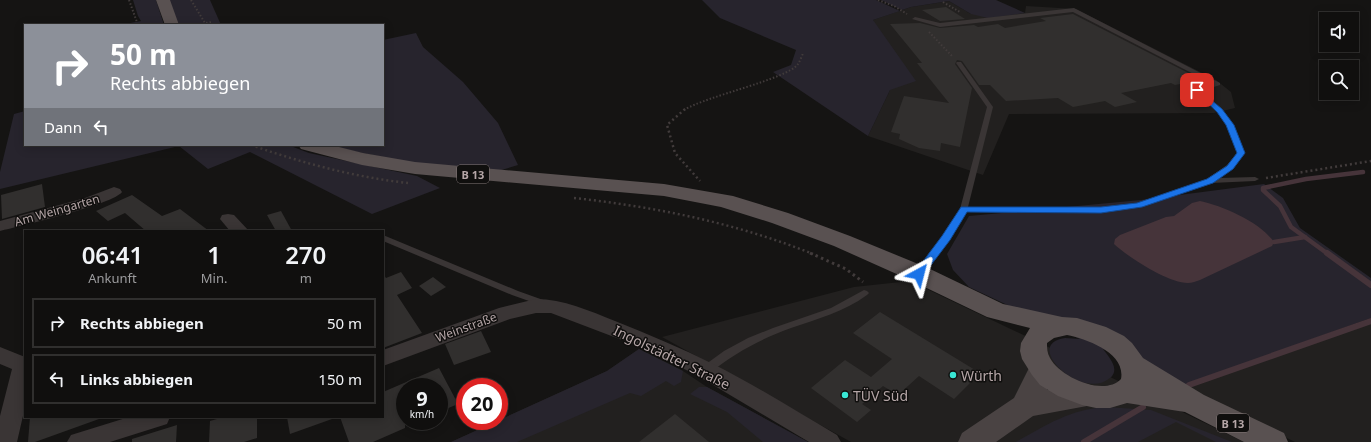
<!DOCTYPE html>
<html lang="de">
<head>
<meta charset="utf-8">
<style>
	body { margin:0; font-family:"Noto Sans",sans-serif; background:#191817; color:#f1f3f6; height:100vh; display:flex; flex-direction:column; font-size:15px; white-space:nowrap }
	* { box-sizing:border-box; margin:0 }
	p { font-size:13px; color:#9c9c9e }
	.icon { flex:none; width:22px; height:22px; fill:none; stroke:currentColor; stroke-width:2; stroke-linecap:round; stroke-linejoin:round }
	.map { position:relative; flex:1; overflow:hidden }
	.drawer { position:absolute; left:24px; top:230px; width:360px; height:188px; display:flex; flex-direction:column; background:#100f0e; border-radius:0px; box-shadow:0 2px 10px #0003,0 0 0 1px #302f2e }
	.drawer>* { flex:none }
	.banner { position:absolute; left:24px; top:24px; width:360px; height:122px; border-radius:0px; box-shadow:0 2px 10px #0003,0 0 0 1px #302f2e; background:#8c9099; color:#fff; overflow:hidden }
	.tools { position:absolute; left:1319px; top:12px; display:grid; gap:8px }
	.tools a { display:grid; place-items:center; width:40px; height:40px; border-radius:0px; background:#100f0e; box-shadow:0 2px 10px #0003,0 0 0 1px #302f2e; font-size:20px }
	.speed { position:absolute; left:396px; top:378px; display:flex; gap:8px; font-size:20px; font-weight:700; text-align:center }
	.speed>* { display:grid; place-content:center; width:52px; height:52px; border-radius:50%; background:#100f0e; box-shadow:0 2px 10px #0003,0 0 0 1px #302f2e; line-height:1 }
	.speed small { font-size:10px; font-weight:400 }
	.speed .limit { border:6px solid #d22; background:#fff; color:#111 }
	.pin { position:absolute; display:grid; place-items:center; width:34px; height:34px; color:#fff; margin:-17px; border-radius:8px; box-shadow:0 2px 6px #0006 }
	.me { position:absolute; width:44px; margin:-22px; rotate:38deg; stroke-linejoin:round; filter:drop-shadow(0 0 3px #0008) }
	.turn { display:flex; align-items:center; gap:14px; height:84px; padding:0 20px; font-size:18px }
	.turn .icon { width:52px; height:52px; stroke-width:2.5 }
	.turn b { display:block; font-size:28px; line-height:34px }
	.then { display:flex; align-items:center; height:38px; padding:0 20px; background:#0003; gap:8px; font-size:15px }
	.eta { display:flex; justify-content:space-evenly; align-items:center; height:68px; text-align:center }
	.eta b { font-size:24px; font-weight:600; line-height:28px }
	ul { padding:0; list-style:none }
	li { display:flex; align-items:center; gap:12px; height:50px; margin:0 8px 6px; padding:0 12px; border:2px solid #302f2e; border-radius:0px }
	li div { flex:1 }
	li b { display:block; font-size:15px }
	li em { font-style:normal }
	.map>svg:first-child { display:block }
	.built { fill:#22201f }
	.green { fill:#27242d }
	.water { fill:#46343a }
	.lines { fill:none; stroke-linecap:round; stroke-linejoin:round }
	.stream-far1 { stroke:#46343a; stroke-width:4.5 }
	.stream { stroke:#46343a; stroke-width:6 }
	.building { fill:#312f2e }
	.path-far2 { stroke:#413b3b; stroke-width:2; stroke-dasharray:1.5 2; stroke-linecap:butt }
	.path-far1 { stroke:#413b3b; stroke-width:2.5; stroke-dasharray:2 3; stroke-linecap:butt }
	.path { stroke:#413b3b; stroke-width:3; stroke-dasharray:2.5 3.5; stroke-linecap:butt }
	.service { fill:#3a3535; fill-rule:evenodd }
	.minor { fill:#3a3535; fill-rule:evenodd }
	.secondary { fill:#4a4343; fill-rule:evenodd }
	.primary { fill:#595151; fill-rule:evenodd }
	.route { fill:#1a73e8; stroke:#114b97 }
	.poi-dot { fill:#39e7d5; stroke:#100f0e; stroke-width:1.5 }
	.labels { text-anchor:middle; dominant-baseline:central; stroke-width:3; stroke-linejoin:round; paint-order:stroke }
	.shield { fill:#100f0e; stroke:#847979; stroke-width:1 }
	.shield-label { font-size:11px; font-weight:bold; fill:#b5a6a7 }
	.street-label { font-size:12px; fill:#b5a6a7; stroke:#100f0e }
	.near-street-label { font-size:14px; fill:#b5a6a7; stroke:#100f0e }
	.near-poi-label { font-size:14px; fill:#b5a6a7; stroke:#100f0e; text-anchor:start }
</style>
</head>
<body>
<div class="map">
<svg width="1371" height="442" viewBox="0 0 1371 442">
	<rect width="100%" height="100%" fill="#151413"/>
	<g class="built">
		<path d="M949,1L971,14L1025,13L1026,6L1076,9L1216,80L1231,92L1235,108L1214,113L1009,114L983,175L868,136L890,90L873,20L911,7Z"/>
		<path d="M910,281L1034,340L1244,442H851L662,337L854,287Z"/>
		<path d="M1371,318V442H1295L1182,386Z"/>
		<path d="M639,349L683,371L707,387L808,442H451L607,371Z"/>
	</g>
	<g class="green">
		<path d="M133,0H156L164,25H130V23L141,21L138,16Z"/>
		<path d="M168,0H210L221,25H178Z"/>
		<path d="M702,0H876L900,11L873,20L916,81L890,90L868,136L773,72L791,65L796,50L720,18Z"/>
		<path d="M881,0H996L1025,13L988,18L971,14L949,1L911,7L902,10Z"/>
		<path d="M416,33L423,47L463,82L498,123L518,165L495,172L433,167L322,145H383V40Z"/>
		<path d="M25,111V145H288L309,153L417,176L440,188L372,214L250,152L208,169L179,146L0,189V172L14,114Z"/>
		<path d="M1264,184L1283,198L1300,228L1371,278V318L1182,386L1103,349C1108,356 1121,369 1110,378C1082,402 1021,344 1065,338C1070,338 1076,339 1080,339L969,287L953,270L947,254L969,216L1141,200Z"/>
		<path d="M639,349L683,371L681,382L674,386L666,381L641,396L630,393L517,442H451L607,371Z"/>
		<path d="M699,387H707L808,442H763L727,412L690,394Z"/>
		<path d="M1106,407L1151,410L1232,442H1216L1176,422L1138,442H1016C1046,425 1071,409 1106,407Z"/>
	</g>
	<path class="water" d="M1200,201C1223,206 1260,222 1274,242L1272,246L1200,280C1196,281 1192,283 1188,283C1168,283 1128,257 1114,244L1115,239L1120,235L1166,217L1174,216L1192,203Z"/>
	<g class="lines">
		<g class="stream-far1">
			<path d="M1274,242L1305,237"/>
			<path d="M1328,254L1291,227L1280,206L1263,190V188L1306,179L1363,172"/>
		</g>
		<g class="stream">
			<path d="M1327,253L1371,285"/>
			<path d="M1189,385L1371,321"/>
			<path d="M1084,442L1143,407"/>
		</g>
	</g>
	<g class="building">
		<path d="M946,7L965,19L940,21L922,10Z"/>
		<path d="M1073,14L1202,80L1175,85L1171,83L1121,93L1137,102L1115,107L1105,101L1073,107L1058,98L1006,101L990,85H979L962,61L957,60L955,64L972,88L960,147L941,143L940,151L919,148L899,139L900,134L891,132L904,96L949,103L917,63H922L890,24L920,23L940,28L974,25L978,27L998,24L1005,28L1046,21L1040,18Z"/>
		<path d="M42,184L45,207L2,219L1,195Z"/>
		<path d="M132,195L162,216L180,209L209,231H146L125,213L108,221L96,211Z"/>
		<path d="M281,211L292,231H276L267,215Z"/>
		<path d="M401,272L412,288L397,295L422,333L383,348V274L386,278Z"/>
		<path d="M433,277L446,287L431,296L419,286Z"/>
		<path d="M880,312L980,373L954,399L919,376L898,395L883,386L862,404L871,410L857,422L811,388L845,360L871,377L892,359L853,333Z"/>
		<path d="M481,331L491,352L454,365L445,344Z"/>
		<path d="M439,368L458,404L439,412V387H405V428L373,442H349L340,417H383V392Z"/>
		<path d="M675,414L709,442H639Z"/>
		<path d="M30,417H99V419L35,442H28Z"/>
		<path d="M224,417H257V438L244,442H209L210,421Z"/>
		<path d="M287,417H331L332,419L290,434Z"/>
		<path d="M177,425L176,442H132V439Z"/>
	</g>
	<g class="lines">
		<g class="path-far2">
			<path d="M129,0L138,25"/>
			<path d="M191,0L205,23L212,22"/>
			<path d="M878,0L894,6L907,14"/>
			<path d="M943,2L960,12"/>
			<path d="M929,32L952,56"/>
			<path d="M684,110C706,96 788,79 798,64C800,61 802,56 803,53"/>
		</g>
		<g class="path-far1">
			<path d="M685,109L667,125L675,153L700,181"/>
			<path d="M251,145C302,163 354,177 408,183"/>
			<path d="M1266,178L1371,161"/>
			<path d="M574,198C656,207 736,223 813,254"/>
		</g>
		<path class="path" d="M810,253L846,269L863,282"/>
		<g class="service">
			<path d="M1074,8L1220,83V85L1201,91L1222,110L1232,124L1245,153L1233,169L1219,178L1255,177L1259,179L1255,181L1211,183L1142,207L1101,212L966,211L949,240L922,276H916L915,274L916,272L943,237L960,209L987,107L956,63L957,62H961L993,107L968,207L1101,208L1138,203L1207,179L1227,165L1237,153L1227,125L1218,112L1194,90L1213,84L1073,12L940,27L912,19L915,17L940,23Z"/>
			<path d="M383,235L518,291L546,301L548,303L546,305L543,306L512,295L383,241Z"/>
			<path d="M864,290L867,291L869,293L867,295C844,312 817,319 791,328C761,339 734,353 710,373L706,374L702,373L701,370L702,367L724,351L748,338L773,328L831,308Z"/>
		</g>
		<g class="minor">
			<path d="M114,187L120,189L122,192C114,204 20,226 0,231V221L85,198Z"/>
			<path d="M228,214L234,215L249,231H230L220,219L222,215Z"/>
			<path d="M536,299C563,299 590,311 615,321C648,334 681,348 713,364C755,385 796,411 837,435L841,442H809L698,376L643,348L551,313H536L510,319L383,366V350L499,308Z"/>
			<path d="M0,347L25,357V407L17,442H0V416L12,369L0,364Z"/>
			<path d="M129,417H170L167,424L110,442H67L71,435Z"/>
		</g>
		<path class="secondary" d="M1042,359L1052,362L1056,369L1047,390L1087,384L1097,387L1101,395L1097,403L1087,406L1033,416L996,442H958L962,433L1014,398L1032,362Z"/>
		<g class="primary">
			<path d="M156,0H170L179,25H165Z"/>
			<path d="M298,145H331L363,153L415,162L664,184L733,196L788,213L850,236L928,268L1003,304L1062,317L1077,318L1106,327L1124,336L1132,343L1143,358L1204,395L1284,433L1288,442H1244L1185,412L1127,403L1110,408H1096L1082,405L1058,396L1040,385L1032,375L1022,359L1020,351L1021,343L1030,328L987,317L910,280L834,246L772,223L721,207L664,196L415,174L362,165L301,149ZM1067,335C1087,339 1126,353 1121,379C1104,397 1060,377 1050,358C1047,353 1047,348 1047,343L1054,338Z"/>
		</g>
	</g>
	<path class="route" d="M1197,88L1222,109L1234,125L1245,153L1233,169L1213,183L1142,207L1101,213L967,212L950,240L922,277H915L914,274L915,272L942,236L961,207H1101L1137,203L1207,179L1227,166L1237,153L1226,125L1217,112L1195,91L1194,90Z"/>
	<g class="poi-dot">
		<circle cx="953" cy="375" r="4"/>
		<circle cx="845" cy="395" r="4"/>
	</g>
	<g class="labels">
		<g class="shield">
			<rect x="457" y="165" width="32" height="18" rx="3"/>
			<rect x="1217" y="414" width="32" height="18" rx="3"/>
		</g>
		<g class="shield-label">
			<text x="473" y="174">B 13</text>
			<text x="1233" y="423">B 13</text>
		</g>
		<g class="street-label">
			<text transform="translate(57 210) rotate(-16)">Am Weingarten</text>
			<text transform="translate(466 327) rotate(-20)">Weinstraße</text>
		</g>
		<g class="near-street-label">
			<text transform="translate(672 357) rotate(26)">Ingolstädter Straße</text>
		</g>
		<g class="near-poi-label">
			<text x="961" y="375">Würth</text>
			<text x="853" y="395">TÜV Süd</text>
		</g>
	</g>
</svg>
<div class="tools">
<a><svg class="icon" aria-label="sound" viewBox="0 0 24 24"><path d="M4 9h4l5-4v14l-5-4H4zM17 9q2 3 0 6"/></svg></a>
<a><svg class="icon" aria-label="search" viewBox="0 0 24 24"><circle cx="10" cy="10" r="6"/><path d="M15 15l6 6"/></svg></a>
</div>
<div class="speed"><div>9<small>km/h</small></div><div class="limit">20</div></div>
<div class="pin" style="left:1197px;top:90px;background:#d93025"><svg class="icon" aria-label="arrive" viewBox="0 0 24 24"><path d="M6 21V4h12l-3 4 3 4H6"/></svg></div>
<svg class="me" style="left:919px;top:274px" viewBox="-20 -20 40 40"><path d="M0-17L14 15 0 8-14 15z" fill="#1a73e8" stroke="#fff" stroke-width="4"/></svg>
<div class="banner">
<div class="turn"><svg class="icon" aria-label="right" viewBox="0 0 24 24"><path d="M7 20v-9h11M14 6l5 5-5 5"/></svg><div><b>50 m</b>Rechts abbiegen</div></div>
<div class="then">Dann<svg class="icon" aria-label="left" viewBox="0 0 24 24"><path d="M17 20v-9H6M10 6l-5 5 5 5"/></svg></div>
</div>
<section class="drawer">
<div class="eta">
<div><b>06:41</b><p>Ankunft</p></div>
<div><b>1</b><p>Min.</p></div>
<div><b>270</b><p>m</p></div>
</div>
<ul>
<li><svg class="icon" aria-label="right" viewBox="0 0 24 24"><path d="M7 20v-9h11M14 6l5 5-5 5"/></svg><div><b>Rechts abbiegen</b></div><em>50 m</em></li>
<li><svg class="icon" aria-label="left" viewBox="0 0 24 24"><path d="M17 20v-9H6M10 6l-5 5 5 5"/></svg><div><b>Links abbiegen</b></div><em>150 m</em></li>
</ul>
</section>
</div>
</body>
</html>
